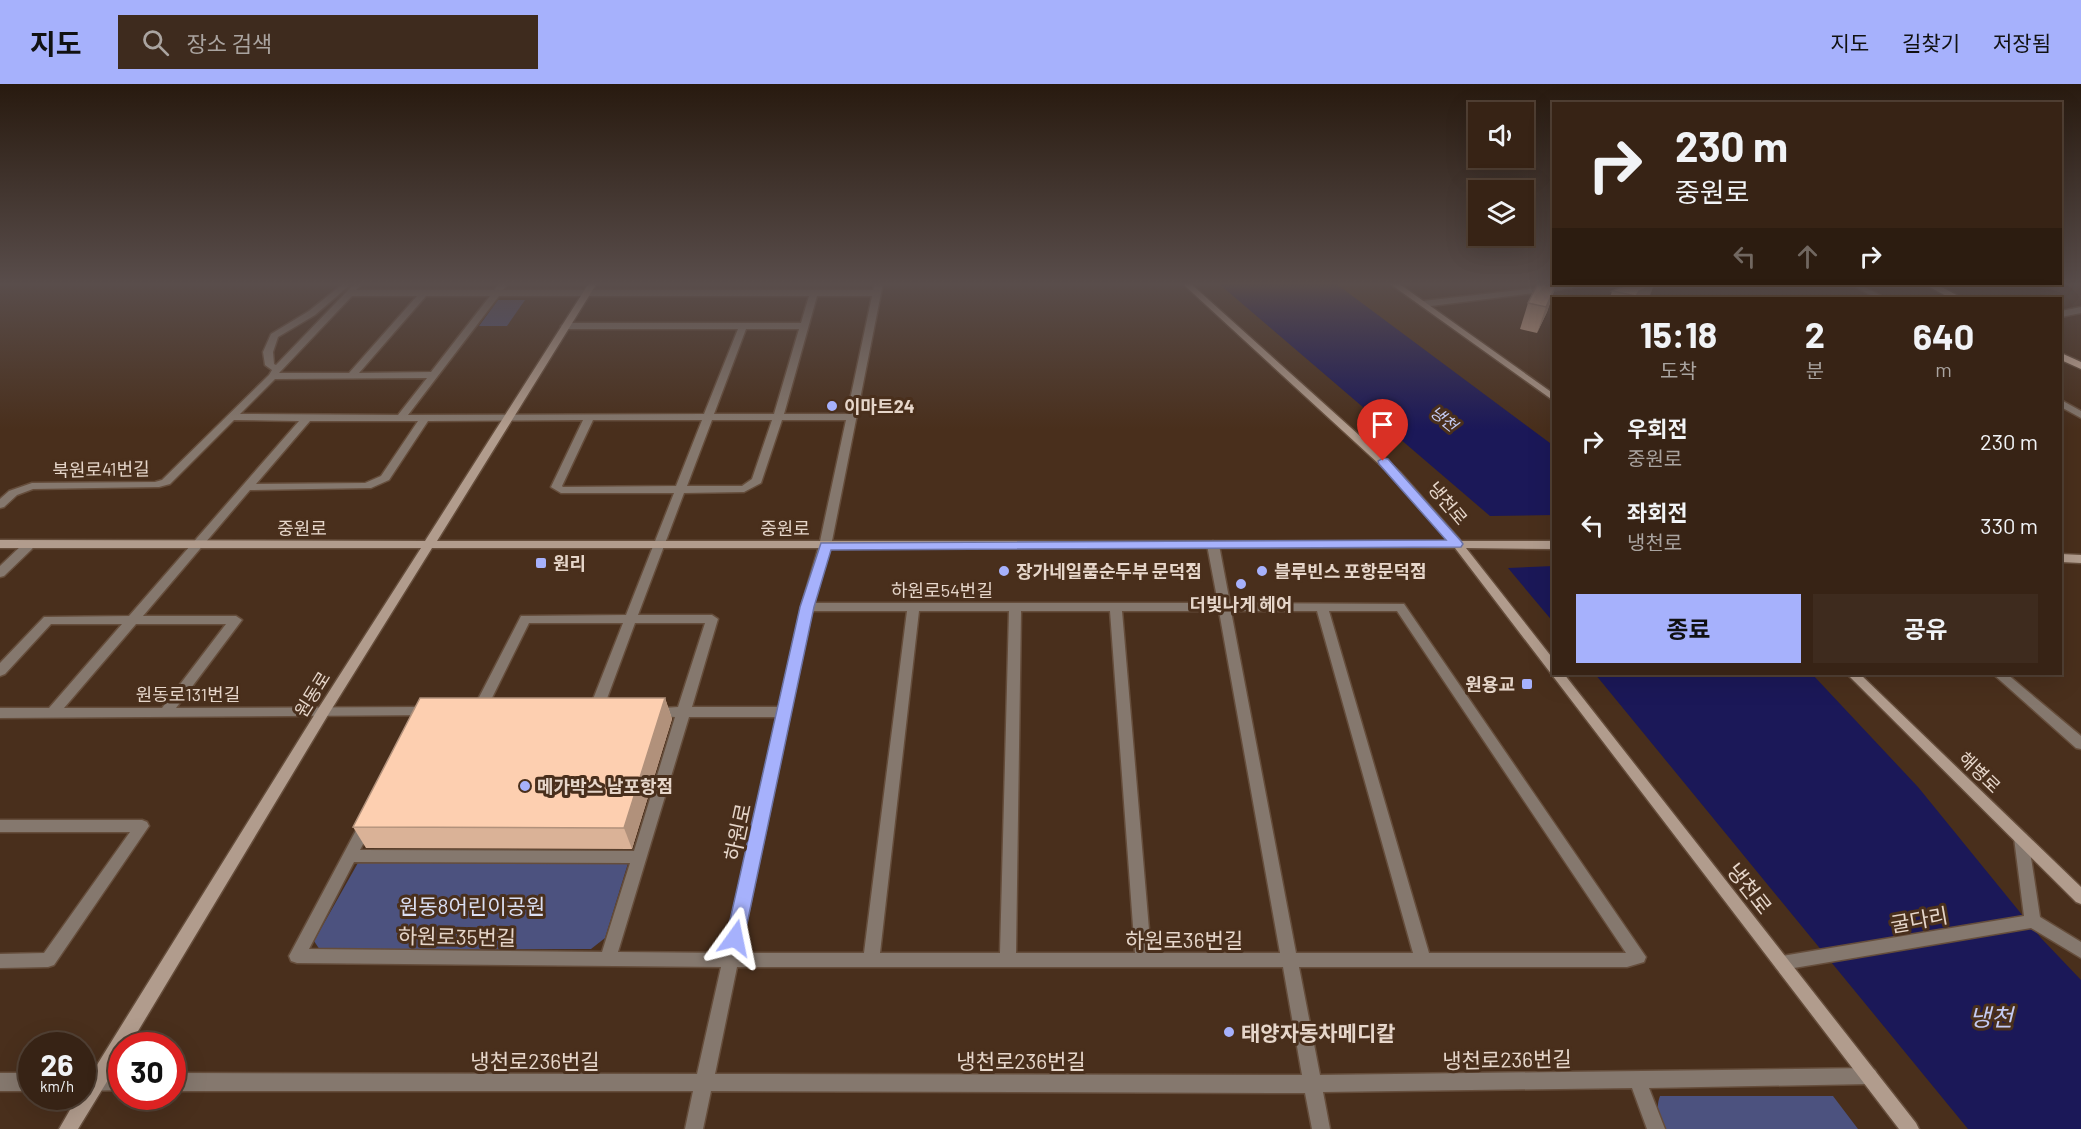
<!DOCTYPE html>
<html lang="ko">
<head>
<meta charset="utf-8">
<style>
	body { margin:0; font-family:Barlow,"Noto Sans KR",sans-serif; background:#3e2b1e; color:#f1f3f6; height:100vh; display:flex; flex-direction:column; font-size:22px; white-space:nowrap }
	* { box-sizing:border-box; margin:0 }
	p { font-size:20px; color:#aaa4a0 }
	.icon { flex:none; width:33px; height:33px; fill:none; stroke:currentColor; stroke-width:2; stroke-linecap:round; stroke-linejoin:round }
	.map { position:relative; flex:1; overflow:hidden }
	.sheet { position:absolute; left:1552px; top:213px; width:510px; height:378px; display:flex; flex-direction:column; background:#372315; border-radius:0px; box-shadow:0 6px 24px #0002,0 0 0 2px #514034 }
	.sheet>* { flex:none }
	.banner { position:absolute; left:1552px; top:18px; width:510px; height:183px; border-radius:0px; box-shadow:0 6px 24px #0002,0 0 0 2px #514034; background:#372315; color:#f1f3f6; overflow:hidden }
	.buttons { position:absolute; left:1468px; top:18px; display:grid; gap:12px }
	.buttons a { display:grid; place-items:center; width:66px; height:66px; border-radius:0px; background:#372315; box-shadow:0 6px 24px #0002,0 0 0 2px #514034; font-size:30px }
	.speed { position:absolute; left:18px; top:948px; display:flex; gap:12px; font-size:30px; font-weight:700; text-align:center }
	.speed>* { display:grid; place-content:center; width:78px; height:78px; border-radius:50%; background:#372315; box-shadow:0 6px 24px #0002,0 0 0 2px #514034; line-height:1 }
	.speed small { font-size:15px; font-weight:400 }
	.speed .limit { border:9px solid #d22; background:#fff; color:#111 }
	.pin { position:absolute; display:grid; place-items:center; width:51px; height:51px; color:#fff; margin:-62px -26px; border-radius:50% 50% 50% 0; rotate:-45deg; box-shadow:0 0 6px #0007 }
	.pin .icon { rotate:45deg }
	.me { position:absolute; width:66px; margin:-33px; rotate:12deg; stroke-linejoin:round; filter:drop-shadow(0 0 4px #0008) }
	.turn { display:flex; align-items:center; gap:21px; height:126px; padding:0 24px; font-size:27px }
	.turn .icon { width:78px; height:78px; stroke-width:2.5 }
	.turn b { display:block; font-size:42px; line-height:51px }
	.lanes { display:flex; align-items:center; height:57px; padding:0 24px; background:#0003; justify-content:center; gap:30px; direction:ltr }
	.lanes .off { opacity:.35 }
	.eta { display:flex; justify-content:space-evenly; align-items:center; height:102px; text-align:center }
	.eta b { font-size:36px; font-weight:700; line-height:42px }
	.primary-button { display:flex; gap:12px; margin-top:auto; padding:12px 24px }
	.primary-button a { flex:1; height:69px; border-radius:0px; background:#a6b1fc; color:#111; font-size:24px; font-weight:700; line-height:69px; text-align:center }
	.primary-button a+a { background:#3e2b1e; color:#f1f3f6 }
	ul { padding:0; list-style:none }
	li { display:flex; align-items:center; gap:18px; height:84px; padding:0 24px }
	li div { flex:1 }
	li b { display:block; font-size:22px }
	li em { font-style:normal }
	header { display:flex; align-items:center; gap:36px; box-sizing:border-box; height:84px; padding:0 30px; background:#a6b1fc; color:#111 }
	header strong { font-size:28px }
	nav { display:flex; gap:33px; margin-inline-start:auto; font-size:21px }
	.search { width:420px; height:54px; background:#3e2b1e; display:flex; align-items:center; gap:15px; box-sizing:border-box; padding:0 21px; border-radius:0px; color:#aaa4a0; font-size:22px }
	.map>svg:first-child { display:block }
	.green { fill:#4c527f }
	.water { fill:#1b1858 }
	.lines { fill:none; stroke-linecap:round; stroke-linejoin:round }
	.street-casing { stroke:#654d3b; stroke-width:3 }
	.secondary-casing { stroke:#654d3b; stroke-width:3 }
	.primary-casing { stroke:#654d3b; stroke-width:3 }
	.street { fill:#85786e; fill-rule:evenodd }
	.secondary { fill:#b19c8d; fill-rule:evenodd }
	.primary { fill:#d4b8a5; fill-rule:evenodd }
	.wall { fill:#dab297 }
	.shaded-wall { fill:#b1917b }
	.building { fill:#fdcfb0; stroke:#b1917b; stroke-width:1.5 }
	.route { fill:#a6b1fc; stroke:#6c73a4; stroke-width:1.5 }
	.poi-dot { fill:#a6b1fc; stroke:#492f1c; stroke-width:2 }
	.labels { text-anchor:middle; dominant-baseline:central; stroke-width:6; stroke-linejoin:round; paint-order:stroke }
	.far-water-label { font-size:16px; font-style:italic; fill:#c4cbf3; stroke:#492f1c }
	.poi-label { font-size:18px; font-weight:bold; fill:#e6d6ca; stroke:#492f1c; text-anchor:start }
	.street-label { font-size:18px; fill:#e6d6ca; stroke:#492f1c }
	.near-street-label { font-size:21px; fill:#e6d6ca; stroke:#492f1c }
	.near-park-label { font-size:21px; fill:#dbdff3; stroke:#492f1c }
	.near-poi-label { font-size:21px; font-weight:bold; fill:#e6d6ca; stroke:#492f1c; text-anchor:start }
	.near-water-label { font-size:24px; font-style:italic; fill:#c4cbf3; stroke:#492f1c }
</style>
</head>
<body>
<header>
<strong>지도</strong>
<div class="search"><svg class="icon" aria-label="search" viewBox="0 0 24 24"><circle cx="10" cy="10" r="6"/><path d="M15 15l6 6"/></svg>장소 검색</div>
<nav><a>지도</a><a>길찾기</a><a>저장됨</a></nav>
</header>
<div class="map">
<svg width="2081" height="1045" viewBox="0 0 2081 1045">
	<rect width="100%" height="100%" fill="#492f1c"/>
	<g class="green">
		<path d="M498,216H525L507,242H479Z"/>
		<path d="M629,776L605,854L591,865L320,866L314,857L359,777Z"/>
		<path d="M1660,1012H1833L1858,1045H1665C1660,1033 1655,1025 1660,1012Z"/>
	</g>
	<g class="water">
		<path d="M1218,199H1335L1554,362V431L1490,432Z"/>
		<path d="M1554,482V539L1508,484Z"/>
		<path d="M1595,590H1812L1918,703L2041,854L2081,896V1045H1968Z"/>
	</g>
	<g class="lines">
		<defs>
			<g id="street">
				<path d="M344,199H352L315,231L278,253L273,268L274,280L276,281L355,199H363L356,206H494L500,199H508L503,206H873L875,199H883L831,462L814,519H1218L1207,461L1213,457L1219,461L1230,519L1404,520L1646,873L1644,878L1627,883H1299L1320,991L1869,984L1875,986L1878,992L1875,998L1869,1000L1649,1004L1665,1045H1647L1632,1004L1323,1008L1330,1045H1312L1305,1009L711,1007L703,1045H685L693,1007H172V989L697,990L721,883L297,879L291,877L289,872L361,737L366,735L371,737L373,741L360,766L634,767L675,633L649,631L647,628L649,625L678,623L705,539H635L602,628L600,631H590L588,628L623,539H529L484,630H474L472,627L521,532L626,531L674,409H561L551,403L583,336L428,337L389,396L371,404L250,406L143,532H236L242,536L176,624L426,623L431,625L433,628L431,631L0,634V624H49L122,540H51L5,590L0,592V579L44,533L129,532L299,337L234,336L170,400L159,403L33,405L17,411L4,423L0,424V415L9,407L32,399L155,398L162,396L269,291L272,286L265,281L263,268L271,250L309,227ZM352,212H417L349,289H279ZM426,212H490L431,288L359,289ZM499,212H809L801,239H565L561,242L565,245H738L704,330L408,331ZM817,212H872L847,330H784ZM746,245H799L774,330H714ZM427,294L398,331L240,330L275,295ZM593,336H702L676,402L563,403L562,402ZM712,336H772L752,395L742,402H687ZM782,336H846L819,462L801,523L779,623H692L718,535L712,531H638L684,409L744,408L761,399ZM310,337H418L381,392L365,399L256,400ZM812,527H907L864,869H740ZM919,527H1009L1000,869H880ZM1021,527H1110L1135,869H1016ZM1122,527H1219L1280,869H1151ZM1231,527H1317L1413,869H1296ZM1329,527H1397L1626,869H1429ZM136,540H226L162,624H64ZM689,633H777L724,869L618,868ZM354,778L630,779L602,868L309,865ZM737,883H1283L1302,991L715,990Z"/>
				<path d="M1572,200H1593L1589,202L1423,223L1419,220L1423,217Z"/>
				<path d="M1850,200H1859L1885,214H1876Z"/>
				<path d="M2081,223V229L2061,233V227Z"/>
				<path d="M2061,316L2081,327V334L2061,323Z"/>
				<path d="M28,458L34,462L32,465L4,492L0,493V482L24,459Z"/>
				<path d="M1993,590H2007L2081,652V665L2076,664Z"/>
				<path d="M0,736H142L147,738L149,742L54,881L48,883L0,884V870L44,869L130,748H0Z"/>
				<path d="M2021,748L2026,750L2028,754L2040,833L2081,858V874L2031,844L1782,886L1776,884L1774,879L1776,874L1782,872L2024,832L2014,754L2016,750Z"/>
				<path d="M122,988V1006L82,1007V989Z"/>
				<rect x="0" y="989" width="32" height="18"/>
			</g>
			<g id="secondary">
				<path d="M589,199H597L437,457H1449L1392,392L1182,199H1190L1400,388L1461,457H1554V465L1466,464L1554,576V590H1564L1916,1039L1919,1045H1899L1455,464H432L328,631L129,962H122V973L78,1045H59L78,1012H82V1005L318,625L421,464H0V456L425,457Z"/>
				<path d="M1389,199H1398L1554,310V317Z"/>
				<path d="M2061,470L2081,471V479L2061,478Z"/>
				<path d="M1847,590H1860L2081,803V820L2076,818Z"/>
			</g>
			<g id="primary">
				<path d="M1924,200H1936L1962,214H1950Z"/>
				<path d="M2061,269L2081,278V285L2061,276Z"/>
			</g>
		</defs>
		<use href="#street" class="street-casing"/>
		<use href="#secondary" class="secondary-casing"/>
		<use href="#primary" class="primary-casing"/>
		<use href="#street" class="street"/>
		<use href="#secondary" class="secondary"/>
		<use href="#primary" class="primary"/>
	</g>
	<g class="wall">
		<path d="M1556,201L1547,228L1537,249L1520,245L1528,219Z"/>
		<path d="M1612,207L1649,214H1610Z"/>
		<path d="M665,614L672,635L632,765L366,764L353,743Z"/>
	</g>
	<g class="shaded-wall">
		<path d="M1556,201L1547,228L1537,249L1546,223Z"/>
		<path d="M1654,201L1649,214H1635L1639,207Z"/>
		<path d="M665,614L672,635L632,765L624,744Z"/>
	</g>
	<g class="building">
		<path d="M1538,199L1556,201L1546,223L1528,219Z"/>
		<path d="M1629,200H1651L1654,201L1639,207L1636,212L1612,207Z"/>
		<path d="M420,614H665L624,744L353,743Z"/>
	</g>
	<linearGradient id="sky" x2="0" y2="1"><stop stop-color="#281a0f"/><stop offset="0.58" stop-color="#594d4b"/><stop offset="1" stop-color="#594d4b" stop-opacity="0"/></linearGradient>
	<rect width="2081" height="345" fill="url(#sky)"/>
	<path class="route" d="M1383,374L1388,375L1461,457L1463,460L1461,463L831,466L814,523L744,854L742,859L735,861L729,859L726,854L800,523L821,459L1446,456L1379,380L1378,377Z"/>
	<g class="poi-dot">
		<circle cx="832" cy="322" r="6"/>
		<rect x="535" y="473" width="12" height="12" rx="3"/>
		<circle cx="1004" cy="487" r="6"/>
		<circle cx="1262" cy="487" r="6"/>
		<circle cx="1241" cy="500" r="6"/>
		<rect x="1521" y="594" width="12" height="12" rx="3"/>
		<circle cx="525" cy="702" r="6"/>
		<circle cx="1229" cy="948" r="6"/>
	</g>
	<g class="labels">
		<g class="far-water-label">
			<text transform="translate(1444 334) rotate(39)">냉천</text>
		</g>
		<g class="poi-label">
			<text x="844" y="322">이마트24</text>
			<text x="553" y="479">원리</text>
			<text x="1016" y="487">장가네일품순두부 문덕점</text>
			<text x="1274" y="487">블루빈스 포항문덕점</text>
			<text x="1241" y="520" text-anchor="middle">더빛나게 헤어</text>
			<text x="1515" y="600" text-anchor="end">원용교</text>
			<text x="537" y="702">메가박스 남포항점</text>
		</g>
		<g class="street-label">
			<text transform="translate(101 385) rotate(-1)">북원로41번길</text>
			<text transform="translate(1448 419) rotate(50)">냉천로</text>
			<text x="302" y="444">중원로</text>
			<text x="785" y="444">중원로</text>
			<text x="942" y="506">하원로54번길</text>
			<text x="188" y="610">원동로131번길</text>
			<text transform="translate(312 610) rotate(-58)">원동로</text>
			<text transform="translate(1980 688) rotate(44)">해병로</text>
		</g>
		<g class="near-street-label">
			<text transform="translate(737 748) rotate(-78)">하원로</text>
			<text transform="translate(1750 804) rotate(52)">냉천로</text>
			<text transform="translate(1919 835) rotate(-10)">굴다리</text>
			<text transform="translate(457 852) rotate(1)">하원로35번길</text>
			<text x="1184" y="855">하원로36번길</text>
			<text transform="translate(1507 975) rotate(-1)">냉천로236번길</text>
			<text x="535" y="976">냉천로236번길</text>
			<text x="1021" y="976">냉천로236번길</text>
		</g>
		<g class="near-park-label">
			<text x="472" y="821">원동8어린이공원</text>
		</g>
		<g class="near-poi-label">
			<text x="1241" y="948">태양자동차메디칼</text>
		</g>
		<g class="near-water-label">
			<text x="1991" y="932">냉천</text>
		</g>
	</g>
</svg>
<div class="buttons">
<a><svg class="icon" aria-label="sound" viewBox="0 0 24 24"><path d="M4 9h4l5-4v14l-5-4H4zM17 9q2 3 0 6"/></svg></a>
<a><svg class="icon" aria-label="layers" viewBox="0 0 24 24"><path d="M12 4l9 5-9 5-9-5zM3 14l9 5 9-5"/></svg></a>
</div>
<div class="speed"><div>26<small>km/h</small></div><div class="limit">30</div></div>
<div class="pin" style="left:1383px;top:377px;background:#d93025"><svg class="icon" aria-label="arrive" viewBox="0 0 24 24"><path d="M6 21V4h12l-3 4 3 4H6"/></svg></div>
<svg class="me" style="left:735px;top:854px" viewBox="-20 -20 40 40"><path d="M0-17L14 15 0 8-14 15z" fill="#a6b1fc" stroke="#fff" stroke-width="4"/></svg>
<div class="banner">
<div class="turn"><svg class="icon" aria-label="right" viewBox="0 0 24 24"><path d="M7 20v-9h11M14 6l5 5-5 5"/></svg><div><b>230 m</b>중원로</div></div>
<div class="lanes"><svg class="icon off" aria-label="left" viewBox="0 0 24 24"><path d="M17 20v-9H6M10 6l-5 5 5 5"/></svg><svg class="icon off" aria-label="ahead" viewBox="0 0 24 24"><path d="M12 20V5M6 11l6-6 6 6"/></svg><svg class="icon" aria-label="right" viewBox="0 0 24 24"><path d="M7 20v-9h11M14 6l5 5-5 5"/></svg></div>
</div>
<section class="sheet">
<div class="eta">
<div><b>15:18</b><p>도착</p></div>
<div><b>2</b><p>분</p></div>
<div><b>640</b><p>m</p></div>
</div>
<ul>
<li><svg class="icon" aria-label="right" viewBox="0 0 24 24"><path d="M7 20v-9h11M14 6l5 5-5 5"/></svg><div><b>우회전</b><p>중원로</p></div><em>230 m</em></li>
<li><svg class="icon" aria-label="left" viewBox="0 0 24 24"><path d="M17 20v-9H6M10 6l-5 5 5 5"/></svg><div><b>좌회전</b><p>냉천로</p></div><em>330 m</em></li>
</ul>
<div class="primary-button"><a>종료</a><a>공유</a></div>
</section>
</div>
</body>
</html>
